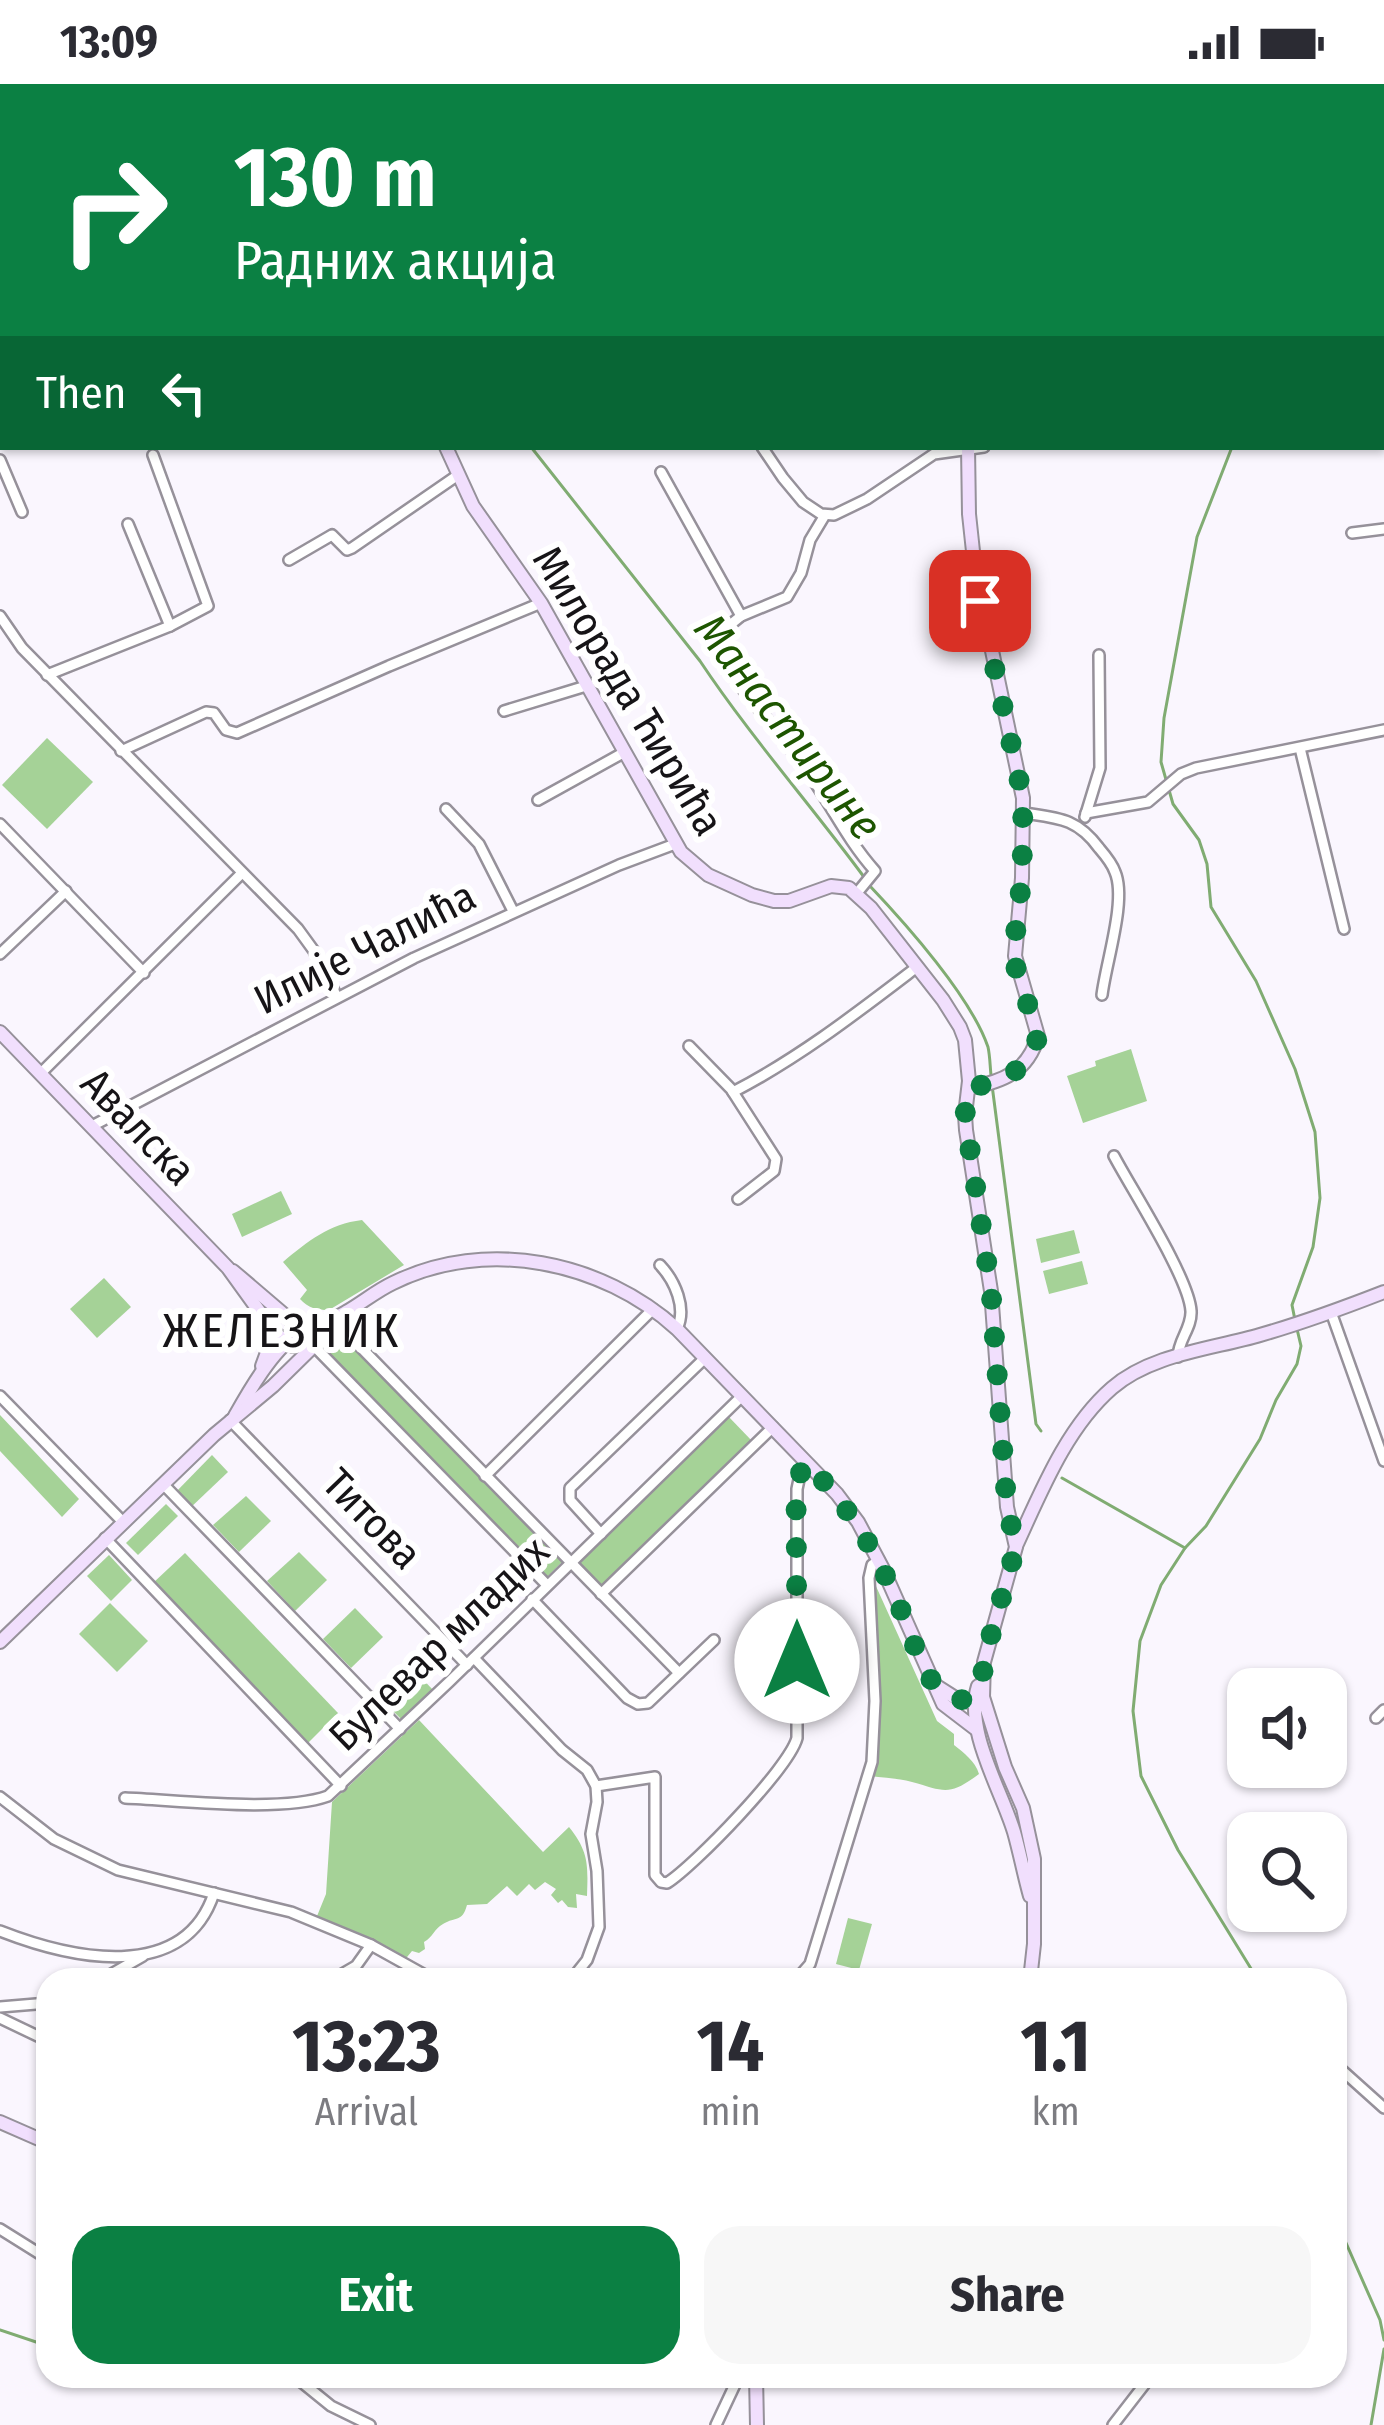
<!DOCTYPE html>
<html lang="en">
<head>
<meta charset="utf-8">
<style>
	body { margin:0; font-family:"Fira Sans Condensed",sans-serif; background:#f7f7f7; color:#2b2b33; height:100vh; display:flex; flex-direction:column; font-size:45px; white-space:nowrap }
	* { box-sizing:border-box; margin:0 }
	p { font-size:39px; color:#7c7c81 }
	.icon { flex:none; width:66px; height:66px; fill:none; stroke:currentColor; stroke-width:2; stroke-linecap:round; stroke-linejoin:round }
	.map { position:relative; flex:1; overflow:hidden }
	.details { position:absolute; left:36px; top:1884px; width:1311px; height:420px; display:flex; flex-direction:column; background:#fff; border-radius:36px; box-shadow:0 3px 9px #0004 }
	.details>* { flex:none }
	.hud { position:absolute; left:0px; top:0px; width:1386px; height:366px; box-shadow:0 3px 9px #0004; background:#0b8043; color:#fff; overflow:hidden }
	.buttons { position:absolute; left:1227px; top:1584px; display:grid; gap:24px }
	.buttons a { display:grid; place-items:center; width:120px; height:120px; border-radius:24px; background:#fff; box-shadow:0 3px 9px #0004; font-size:60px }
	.pin { position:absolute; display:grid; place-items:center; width:102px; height:102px; color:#fff; margin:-51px; border-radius:24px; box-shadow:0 6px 18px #0006 }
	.me { position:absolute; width:132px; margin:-66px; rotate:0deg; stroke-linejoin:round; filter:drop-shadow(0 0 9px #0008) }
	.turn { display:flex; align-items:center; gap:42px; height:252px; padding:0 36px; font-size:54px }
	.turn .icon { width:156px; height:156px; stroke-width:2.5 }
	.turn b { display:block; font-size:84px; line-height:102px }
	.then { display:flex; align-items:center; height:114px; padding:0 36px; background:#0003; gap:24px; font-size:45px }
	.eta { display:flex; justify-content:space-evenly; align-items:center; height:204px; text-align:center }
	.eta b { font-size:72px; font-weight:700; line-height:84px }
	.cta { display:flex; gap:24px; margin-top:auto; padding:24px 36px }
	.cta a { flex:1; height:138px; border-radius:36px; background:#0b8043; color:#fff; font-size:48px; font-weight:700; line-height:138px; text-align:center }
	.cta a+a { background:#f7f7f7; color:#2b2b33 }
	.status { display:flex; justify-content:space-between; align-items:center; height:84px; padding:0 60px; background:#fff; direction:ltr }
	.status svg { height:33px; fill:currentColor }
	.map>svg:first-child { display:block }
	.green { fill:#a5d297 }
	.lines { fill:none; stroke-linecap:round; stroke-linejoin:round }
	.stream { stroke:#80ac72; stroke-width:3 }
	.street-casing { stroke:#96919a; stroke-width:14 }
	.secondary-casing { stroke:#96919a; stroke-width:16 }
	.street { stroke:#fff; stroke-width:9 }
	.secondary { stroke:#f1dffd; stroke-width:12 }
	.route { stroke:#0b8043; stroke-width:21; stroke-dasharray:0 37.8 }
	.labels { text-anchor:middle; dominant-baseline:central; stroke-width:12; stroke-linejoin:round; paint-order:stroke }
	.street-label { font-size:42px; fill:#161417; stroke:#fff }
	.water-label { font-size:45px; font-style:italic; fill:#1d5500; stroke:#fff }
	.quarter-label { font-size:48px; letter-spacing:3px; fill:#161417; stroke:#fff }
</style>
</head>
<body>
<div class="status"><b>13:09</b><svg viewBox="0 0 49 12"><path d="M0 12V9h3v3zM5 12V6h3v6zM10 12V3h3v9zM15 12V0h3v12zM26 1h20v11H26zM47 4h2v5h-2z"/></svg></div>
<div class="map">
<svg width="1384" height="2341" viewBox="0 0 1384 2341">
	<rect width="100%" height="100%" fill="#faf6fe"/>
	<g class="green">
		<path d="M47,654L93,698L47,745L2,701Z"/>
		<path d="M1131,965L1147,1017L1083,1039L1067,992L1096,982L1095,977Z"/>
		<path d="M281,1107L292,1130L242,1153L232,1130Z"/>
		<path d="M362,1136L404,1181L329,1226C317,1226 308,1224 300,1215L307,1206L283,1178C308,1157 329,1140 362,1136Z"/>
		<path d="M1074,1146L1080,1169L1041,1179L1036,1155Z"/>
		<path d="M1082,1177L1088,1200L1049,1210L1043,1187Z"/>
		<path d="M104,1194L131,1223L97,1254L70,1225Z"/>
		<path d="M340,1247L563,1477L545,1495L322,1266Z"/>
		<path d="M0,1331L79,1415L62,1433L0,1367Z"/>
		<path d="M727,1331L753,1358L602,1506L577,1481Z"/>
		<path d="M212,1371L228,1388L188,1426L173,1411Z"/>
		<path d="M246,1412L271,1437L239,1468L213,1441Z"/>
		<path d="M166,1420L178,1432L138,1471L126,1459Z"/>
		<path d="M299,1468L327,1496L295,1527L267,1497Z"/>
		<path d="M185,1469L338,1629L306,1661L152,1500Z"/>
		<path d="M109,1471L132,1496L111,1517L87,1492Z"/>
		<path d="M870,1489L937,1637L954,1650V1661C964,1669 975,1677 979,1690C948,1713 945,1707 912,1698C898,1694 884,1694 870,1692L872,1678Z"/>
		<path d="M110,1519L148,1557L117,1588L79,1550Z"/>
		<path d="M355,1524L383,1553L351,1584L323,1555Z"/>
		<path d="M411,1583L434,1607L403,1637L379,1613Z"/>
		<path d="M419,1636L543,1768L569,1743C589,1768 588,1781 587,1812L576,1810L577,1824L568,1823L562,1816L558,1819L551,1811L556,1805L545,1798L535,1806L529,1800L517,1812L507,1802L487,1820L467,1821C462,1839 456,1832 443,1840C434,1845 433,1853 424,1858L425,1865L419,1869L412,1867L403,1878L315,1837L326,1810L332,1718Z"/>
		<path d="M848,1834L872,1840L859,1886L836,1880Z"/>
	</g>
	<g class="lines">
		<g class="stream">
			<path d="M1254,0L1255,3"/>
			<path d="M473,3V0"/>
			<path d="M531,363L700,577C750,652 810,720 864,793"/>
			<path d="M1232,363L1197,453L1164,634L1161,678L1173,720L1199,756L1207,780L1211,823L1256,897L1295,985L1315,1048L1320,1114L1313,1163L1292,1221L1295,1236"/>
			<path d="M869,801C906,840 971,913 988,963C990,972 990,982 991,991"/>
			<path d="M992,1001L1036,1340L1041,1347"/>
			<path d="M1062,1394L1185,1464"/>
			<path d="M1258,1896L1178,1766L1141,1692L1133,1627L1140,1557L1161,1501L1185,1464L1206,1442L1260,1355L1276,1316L1297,1280L1301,1262L1297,1245"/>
			<path d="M1335,2134L1380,2236L1384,2256"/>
			<path d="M0,2246L48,2262"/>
			<path d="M1371,2341L1384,2265"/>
		</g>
		<defs>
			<g id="street">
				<path d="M195,0L197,3"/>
				<path d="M578,0V3"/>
				<path d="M698,0V3"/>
				<path d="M1054,0L1055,3"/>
				<path d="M1228,0V3"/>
				<path d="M45,3L50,0"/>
				<path d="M588,3L591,0"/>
				<path d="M1281,3L1282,0"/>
				<path d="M0,36L3,34"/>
				<path d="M1383,51H1384"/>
				<path d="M0,73L3,76"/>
				<path d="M0,214L3,210"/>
				<path d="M762,363L783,394L803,418L821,430L834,431L867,415L934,370L984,363"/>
				<path d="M0,376L22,428"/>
				<path d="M661,388L741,532"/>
				<path d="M825,431L810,456L801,489L787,513L741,532L715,553L711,559C740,608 780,647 812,694C833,725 849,758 875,787L857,809"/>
				<path d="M128,440L170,542"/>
				<path d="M1352,449L1384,445"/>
				<path d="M289,476L332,451L347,466L352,464L458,391"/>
				<path d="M0,532L22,564L298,845L314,867L337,913"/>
				<path d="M47,591L170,542L208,522L153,371"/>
				<path d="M504,627L586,602"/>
				<path d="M1300,664L1344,845"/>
				<path d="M121,667L206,628L214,629L226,646L237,649L389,582L541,519"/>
				<path d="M538,716L623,669"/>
				<path d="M446,725L479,760L513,827"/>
				<path d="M1024,729C1058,734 1077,734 1099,764C1105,771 1112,779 1115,788C1127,816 1106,878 1102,911"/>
				<path d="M1086,729L1148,718L1181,690L1196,684L1384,646"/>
				<path d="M1085,733L1100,684L1099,571"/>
				<path d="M0,740L144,889"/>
				<path d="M0,870L66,807"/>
				<path d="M689,962L731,1005L776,1075L774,1087L738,1115"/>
				<path d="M41,989L242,789"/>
				<path d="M733,1008C799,974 858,928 917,883"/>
				<path d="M92,1042L414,874L619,781L675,760"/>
				<path d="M1114,1072C1132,1106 1189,1194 1191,1227C1192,1244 1178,1256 1178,1273"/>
				<path d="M660,1181C675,1197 687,1224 677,1245"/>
				<path d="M1331,1228L1384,1377"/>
				<path d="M337,1239L679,1589"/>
				<path d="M314,1262L547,1501"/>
				<path d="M0,1312L122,1437"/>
				<path d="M230,1336L467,1581"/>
				<path d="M485,1392L653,1225"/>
				<path d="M163,1400L400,1645"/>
				<path d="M601,1450L570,1416V1404L705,1274"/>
				<path d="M105,1454L341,1702"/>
				<path d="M601,1510L773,1343"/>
				<path d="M532,1515L627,1614L638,1620L648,1619L714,1556"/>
				<path d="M474,1574L562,1666L587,1686L596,1702L597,1718L591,1750L597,1787L599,1843L587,1876L571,1896"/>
				<path d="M1376,1634L1384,1626"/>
				<path d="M596,1702L655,1693V1791L661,1798L667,1799C694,1782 789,1684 797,1654V1405L801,1386L806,1378"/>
				<path d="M0,1713L54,1755L118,1786L291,1828L371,1861L434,1896"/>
				<path d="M125,1714C177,1716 281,1729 328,1712L449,1598L742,1312"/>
				<path d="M0,1847C69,1874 184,1901 214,1809"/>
				<path d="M101,1896L143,1872"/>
				<path d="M332,1896L356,1882L371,1861"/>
				<path d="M796,1896L810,1880L872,1678L875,1617L869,1494L872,1481L879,1476"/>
				<path d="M0,1923L48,1919"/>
				<path d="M0,1934L48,1957"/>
				<path d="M1335,1980L1384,2024"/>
				<path d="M0,2145L48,2175"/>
				<path d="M294,2292L331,2322L370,2341"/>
				<path d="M716,2341L739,2292"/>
				<path d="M1113,2341L1151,2292"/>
			</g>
			<g id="secondary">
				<path d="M371,0L372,3"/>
				<path d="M968,3L969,0"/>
				<path d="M446,363L473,422L541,519L681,768L708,791L752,811L774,817H789L831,802L849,804L871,824L943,916L960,943L965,956L969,997L965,1031L966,1046L991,1207L1007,1423L1016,1463L984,1578L983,1613L1005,1683L1023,1724L1034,1775V1860L1030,1896"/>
				<path d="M968,363L969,430L975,486L1023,714L1022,794L1015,872L1038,952C1028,988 1002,998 969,1004"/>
				<path d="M0,948L228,1184L275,1249L293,1262"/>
				<path d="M233,1187L308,1251"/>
				<path d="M262,1282L269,1263L263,1239"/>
				<path d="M235,1332C249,1307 272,1267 296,1251C311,1241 330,1238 346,1228C362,1219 376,1207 393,1199C486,1153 602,1177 677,1245L837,1410L858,1438L883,1485L943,1620L977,1646"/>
				<path d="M1016,1462C1041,1408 1066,1344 1112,1304C1151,1270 1212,1265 1260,1251C1302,1239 1343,1224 1384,1208"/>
				<path d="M0,1558L214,1351L273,1302L330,1246L340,1232"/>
				<path d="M935,1601L957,1615L981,1621"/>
				<path d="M978,1602C964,1646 1001,1705 1014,1748C1020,1769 1024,1791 1030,1812"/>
				<path d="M0,2038L48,2059"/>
				<path d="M756,2292L757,2341"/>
			</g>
		</defs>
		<use href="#street" class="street-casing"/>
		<use href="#secondary" class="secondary-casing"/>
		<use href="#street" class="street"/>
		<use href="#secondary" class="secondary"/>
	</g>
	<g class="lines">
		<path class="route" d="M797,1577L796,1406L799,1392L806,1378C848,1422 874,1463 898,1519C909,1544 917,1574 932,1597C939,1607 951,1613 963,1616L972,1610L982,1595L985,1572L1016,1463L1007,1423L991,1207L965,1031L968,1004C1002,998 1028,988 1038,952L1016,884L1014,862L1022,794L1023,714L980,517"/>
	</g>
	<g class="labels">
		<g class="street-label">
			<text transform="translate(628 607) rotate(59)">Милорада Ћирића</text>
			<text transform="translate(365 864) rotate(-27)">Илије Чалића</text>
			<text transform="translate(138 1043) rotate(46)">Авалска</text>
			<text transform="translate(372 1435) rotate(46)">Титова</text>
			<text transform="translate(439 1560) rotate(-44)">Булевар младих</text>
		</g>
		<g class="water-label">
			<text transform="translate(788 643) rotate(52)">Манастирине</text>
		</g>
		<g class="quarter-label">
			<text x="282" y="1247">ЖЕЛЕЗНИК</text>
		</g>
	</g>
</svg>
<div class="buttons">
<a><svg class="icon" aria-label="sound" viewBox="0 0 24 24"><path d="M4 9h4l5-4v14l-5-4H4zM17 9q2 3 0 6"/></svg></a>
<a><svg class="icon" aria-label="search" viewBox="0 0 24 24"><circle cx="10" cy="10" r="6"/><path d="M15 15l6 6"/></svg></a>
</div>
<div class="pin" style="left:980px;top:517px;background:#d93025"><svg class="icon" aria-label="arrive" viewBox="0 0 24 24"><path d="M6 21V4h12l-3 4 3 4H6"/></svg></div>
<svg class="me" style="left:797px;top:1577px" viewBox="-20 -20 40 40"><circle r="19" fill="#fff"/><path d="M0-13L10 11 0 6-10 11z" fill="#0b8043"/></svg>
<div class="hud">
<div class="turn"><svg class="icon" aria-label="right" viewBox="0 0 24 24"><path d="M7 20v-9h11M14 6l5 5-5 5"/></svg><div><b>130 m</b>Радних акција</div></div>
<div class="then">Then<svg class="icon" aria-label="left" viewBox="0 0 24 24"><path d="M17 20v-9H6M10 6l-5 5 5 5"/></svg></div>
</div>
<section class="details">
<div class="eta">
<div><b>13:23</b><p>Arrival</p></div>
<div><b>14</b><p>min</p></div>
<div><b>1.1</b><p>km</p></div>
</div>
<div class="cta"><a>Exit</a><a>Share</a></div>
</section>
</div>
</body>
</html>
